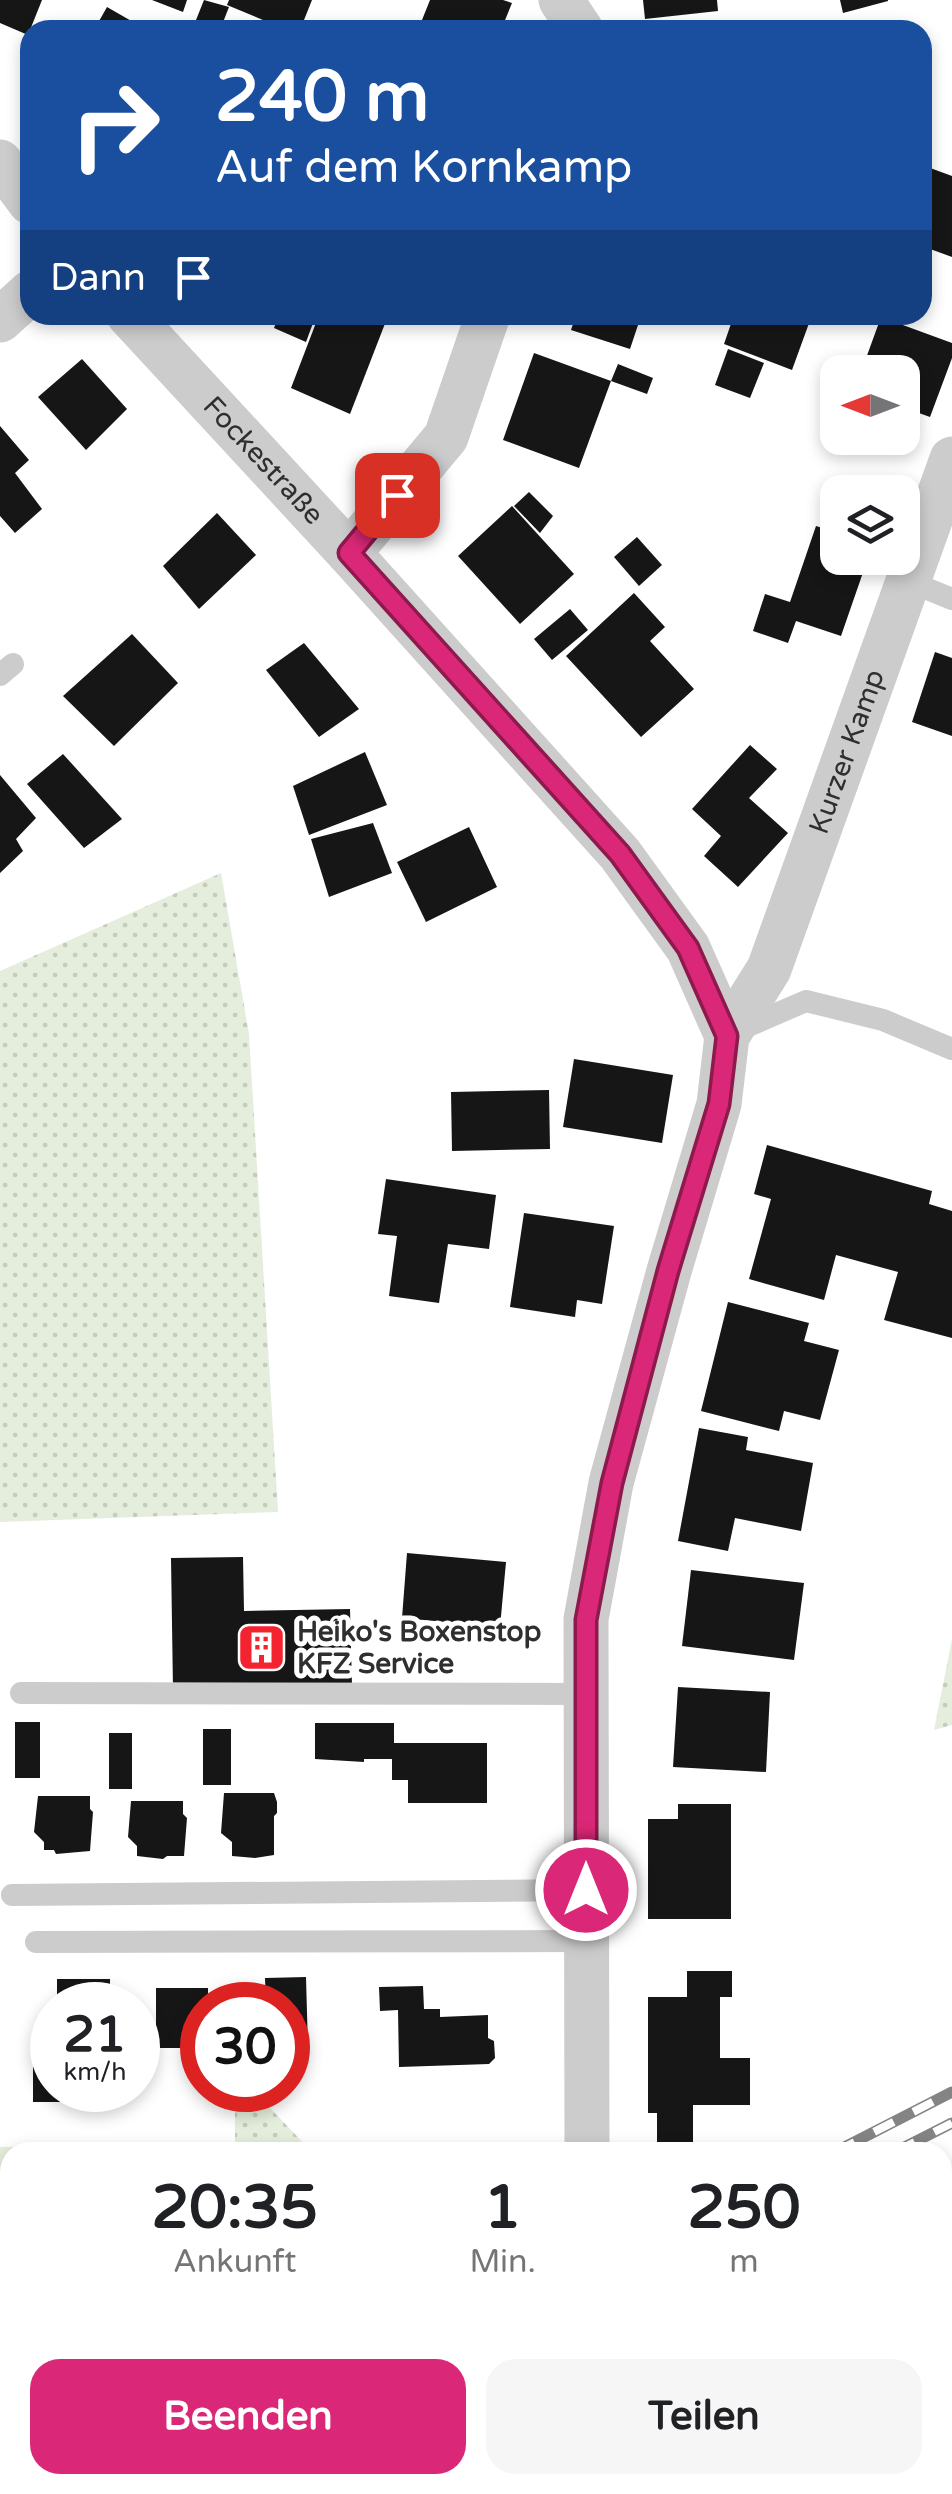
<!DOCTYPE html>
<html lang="de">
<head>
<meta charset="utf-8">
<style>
	body { margin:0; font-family:"Varela Round",sans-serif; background:#f6f6f6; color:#202124; height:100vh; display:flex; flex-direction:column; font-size:38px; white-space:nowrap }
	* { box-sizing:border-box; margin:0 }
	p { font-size:32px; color:#757577 }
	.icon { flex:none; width:55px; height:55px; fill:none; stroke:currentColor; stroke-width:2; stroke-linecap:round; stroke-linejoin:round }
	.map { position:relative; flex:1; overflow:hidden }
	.drawer { position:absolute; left:0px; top:2142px; width:952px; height:352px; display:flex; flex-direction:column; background:#fff; border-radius:30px 30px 0 0; box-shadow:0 5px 15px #0003 }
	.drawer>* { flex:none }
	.top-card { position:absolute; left:20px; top:20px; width:912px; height:305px; border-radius:30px; box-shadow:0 5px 15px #0003; background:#1a4fa0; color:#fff; overflow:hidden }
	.needle { width:65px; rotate:270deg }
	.controls { position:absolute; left:820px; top:355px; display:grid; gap:20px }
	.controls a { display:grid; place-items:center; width:100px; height:100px; border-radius:20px; background:#fff; box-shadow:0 5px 15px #0003; font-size:50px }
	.speed { position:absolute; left:30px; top:1982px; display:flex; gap:20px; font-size:50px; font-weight:700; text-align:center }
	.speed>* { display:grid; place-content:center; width:130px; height:130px; border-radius:50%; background:#fff; box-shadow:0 5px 15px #0003; line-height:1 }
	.speed small { font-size:25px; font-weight:400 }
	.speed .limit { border:15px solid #d22; background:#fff; color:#111 }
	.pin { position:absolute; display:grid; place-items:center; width:85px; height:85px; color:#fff; margin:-42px; border-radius:20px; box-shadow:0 5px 15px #0006 }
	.me { position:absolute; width:110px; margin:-55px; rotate:0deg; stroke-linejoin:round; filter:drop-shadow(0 0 8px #0008) }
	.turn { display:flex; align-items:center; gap:35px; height:210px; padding:0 30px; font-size:45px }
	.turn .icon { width:130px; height:130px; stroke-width:2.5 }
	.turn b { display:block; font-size:70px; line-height:85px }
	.then { display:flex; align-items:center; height:95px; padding:0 30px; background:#0003; gap:20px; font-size:38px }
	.eta { display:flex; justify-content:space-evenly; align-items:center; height:170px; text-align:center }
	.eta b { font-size:60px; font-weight:700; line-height:70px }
	.cta { display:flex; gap:20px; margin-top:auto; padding:20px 30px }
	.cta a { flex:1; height:115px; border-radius:30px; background:#db2777; color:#fff; font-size:40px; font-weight:700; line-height:115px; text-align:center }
	.cta a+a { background:#f6f6f6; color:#202124 }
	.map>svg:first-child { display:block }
	.grass { fill:url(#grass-dots) }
	.building { fill:#161616 }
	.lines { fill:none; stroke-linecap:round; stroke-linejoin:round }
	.service { stroke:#ccc; stroke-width:22 }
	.minor { stroke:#ccc; stroke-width:45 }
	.rail-casing { stroke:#848484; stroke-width:11 }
	.rail { stroke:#fff; stroke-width:8; stroke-dasharray:22; stroke-linecap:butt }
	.route-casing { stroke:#8e194d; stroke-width:25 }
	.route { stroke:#db2777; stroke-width:18 }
	.labels { text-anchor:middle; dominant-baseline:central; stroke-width:10; stroke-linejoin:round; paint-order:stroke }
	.street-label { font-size:28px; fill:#2f2f2f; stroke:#fff }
	.poi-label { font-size:28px; font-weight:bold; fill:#2f2f2f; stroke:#fff; text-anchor:start }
</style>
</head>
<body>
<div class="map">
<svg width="952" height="2494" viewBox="0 0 952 2494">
	<defs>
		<pattern id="grass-dots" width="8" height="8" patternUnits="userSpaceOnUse" patternTransform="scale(2.5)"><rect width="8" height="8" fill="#e5eedc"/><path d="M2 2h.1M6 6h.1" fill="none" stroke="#c5ccbd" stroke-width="1.8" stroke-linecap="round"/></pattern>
	</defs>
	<rect width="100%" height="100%" fill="#fff"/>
	<g class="grass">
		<path d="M221,873L249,1034L278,1512L0,1522V971Z"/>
		<path d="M952,1639V1725L934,1730Z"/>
		<path d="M235,2090H253L312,2152H10V2485H93L75,2494H0V2147L235,2143Z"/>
	</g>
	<g class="building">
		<path d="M0,0H42L28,35L0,23Z"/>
		<path d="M152,0H187L183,12Z"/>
		<path d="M204,0L229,7L220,30H192Z"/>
		<path d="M229,0H312L300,30H287L227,5Z"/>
		<path d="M430,0H503L512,3L501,30H418Z"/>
		<path d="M643,0H717L718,11L645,19Z"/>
		<path d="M840,0H888V1L843,13Z"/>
		<path d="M107,7L147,30H94Z"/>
		<path d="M922,165L952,176V257L922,246Z"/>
		<path d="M279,315H316L306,342L274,328Z"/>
		<path d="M319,315H371L386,321L350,414L291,388Z"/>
		<path d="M576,315H638L641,316L630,349L571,330Z"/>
		<path d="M734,315H812L792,370L724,344Z"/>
		<path d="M881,317L952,343V358L930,417L902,407V372H861Z"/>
		<path d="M728,349L764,363L750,398L715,385Z"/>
		<path d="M534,353L611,381L618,364L653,378L647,394L611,381L579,468L503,440Z"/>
		<path d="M82,359L127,409L86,450L38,397Z"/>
		<path d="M0,426L29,460L15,473L42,509L15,533L0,516Z"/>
		<path d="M529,492L553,516L540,533L514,506Z"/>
		<path d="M512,506L574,574L520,624L458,556Z"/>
		<path d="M217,513L256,555L199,609L163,566Z"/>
		<path d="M816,526L838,533V558H868L841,636L796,621L788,643L753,631L765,594L790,602Z"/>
		<path d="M637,537L662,565L639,586L614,557Z"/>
		<path d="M634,593L665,627L650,641L694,689L641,737L566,656Z"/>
		<path d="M570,609L588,630L552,660L534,639Z"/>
		<path d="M132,634L178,683L114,746L63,696Z"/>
		<path d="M304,643L359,709L319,737L266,670Z"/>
		<path d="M935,652L952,658V736L912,722Z"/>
		<path d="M750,745L777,769L749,798L788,833L738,887L704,856L721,836L692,809Z"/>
		<path d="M365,752L387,805L309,835L293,786Z"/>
		<path d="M63,754L122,819L84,848L27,784Z"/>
		<path d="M0,775L36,818L16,839L23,851L0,873Z"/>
		<path d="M373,823L392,873L329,897L311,839Z"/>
		<path d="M469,827L497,887L426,922L397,862Z"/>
		<path d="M574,1059L673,1075L662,1143L563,1127Z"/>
		<path d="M549,1090L550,1149L452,1151L451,1092Z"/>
		<path d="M767,1145L932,1191L929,1204L952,1211V1338L884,1320L898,1272L836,1255L824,1300L749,1279L771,1199L754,1194Z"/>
		<path d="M386,1179L496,1195L489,1249L448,1244L439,1303L389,1296L397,1236L378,1234Z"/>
		<path d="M524,1213L614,1226L602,1304L577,1300L575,1317L510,1307Z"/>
		<path d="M728,1302L809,1323L804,1341L839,1350L820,1420L784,1411L779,1431L701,1411Z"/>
		<path d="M699,1428L748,1437L746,1450L813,1463L801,1531L735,1518L728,1551L678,1541Z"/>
		<path d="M407,1553L506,1562L500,1627L402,1618Z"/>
		<path d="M243,1557L244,1611L350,1609L352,1686L173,1690L171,1558Z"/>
		<path d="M691,1570L804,1583L794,1660L682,1646Z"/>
		<path d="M678,1687L770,1692L766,1772L673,1767Z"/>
		<rect x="15" y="1722" width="25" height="56"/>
		<path d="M315,1723H394V1743H487V1803H408V1780H392V1759H364V1762L315,1759Z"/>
		<rect x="203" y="1729" width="28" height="56"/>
		<rect x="109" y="1733" width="23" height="56"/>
		<path d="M224,1793H274L277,1802V1813L274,1816V1855L255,1858L232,1856V1842L221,1833Z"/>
		<path d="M38,1796H90V1809L93,1812L90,1851L56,1854L54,1850H44V1842L34,1832Z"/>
		<path d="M131,1801H183V1814L187,1818L184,1856H167L163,1859L137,1856V1846L128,1837Z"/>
		<path d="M678,1804H731V1919H648V1819H678Z"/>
		<path d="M687,1971H732V1997H720V2058H750V2105H693V2145H657V2113H648V1997H687Z"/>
		<path d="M306,1977L308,2049H288V2005H266L265,1978Z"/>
		<rect x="57" y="1979" width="53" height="26"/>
		<path d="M423,1986L424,2009H440V2017L488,2015V2038L494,2041L495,2058L489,2064L399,2067L398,2010L380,2011L379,1987Z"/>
		<path d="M156,1988H208V2005H202V2048H156Z"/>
		<path d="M33,2045H52V2090H60V2102H33Z"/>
		<path d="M952,2285V2388L942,2370V2290Z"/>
		<path d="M718,2485H824L828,2494H722Z"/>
	</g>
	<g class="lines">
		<g class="service">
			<path d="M908,581L952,599"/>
			<path d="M0,675L13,664"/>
			<path d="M739,1030L806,1001L883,1020L952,1049"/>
			<path d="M21,1693L586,1694"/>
			<path d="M12,1895L586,1890"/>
			<path d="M36,1942L586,1941"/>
			<path d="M942,2232L952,2228"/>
		</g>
		<g class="minor">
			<path d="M561,0L581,30"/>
			<path d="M0,162L30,202"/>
			<path id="s1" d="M129,315L349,553L620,854L688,948L727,1036L719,1104L669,1271L611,1483L586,1619L587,2152"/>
			<path d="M0,320L30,293"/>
			<path d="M349,553L446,437L488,315"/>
			<path id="s2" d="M727,1036L769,969L952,459"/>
			<path d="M608,2485L609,2494"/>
		</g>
		<defs>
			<g id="rail">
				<path d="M835,2152L952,2092"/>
				<path d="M895,2152L952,2123"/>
				<path d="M182,2494L199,2485"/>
				<path d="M237,2494L255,2485"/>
			</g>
		</defs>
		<use href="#rail" class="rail-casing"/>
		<use href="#rail" class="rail"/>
	</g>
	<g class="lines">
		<defs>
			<path id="route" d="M397,495L349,553L620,854L688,948L727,1036L719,1104L668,1271L612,1483L586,1620V1890"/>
		</defs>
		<use href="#route" class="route-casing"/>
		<use href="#route" class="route"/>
	</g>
	<defs>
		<symbol id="building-square" viewBox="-11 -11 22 22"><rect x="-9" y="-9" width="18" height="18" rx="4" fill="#f42330" stroke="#fff"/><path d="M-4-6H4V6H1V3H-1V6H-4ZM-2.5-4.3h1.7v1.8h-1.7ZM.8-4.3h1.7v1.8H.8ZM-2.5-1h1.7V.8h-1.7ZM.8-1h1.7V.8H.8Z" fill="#fff"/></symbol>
	</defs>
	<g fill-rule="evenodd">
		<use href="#building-square" x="234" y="1620" width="55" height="55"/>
	</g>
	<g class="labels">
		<g class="street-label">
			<text stroke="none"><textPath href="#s1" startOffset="198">Fockestraße</textPath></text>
			<text stroke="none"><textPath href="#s2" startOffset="310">Kurzer Kamp</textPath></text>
		</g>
		<g class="poi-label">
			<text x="297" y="1632">Heiko's Boxenstop<tspan x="297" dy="32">KFZ Service</tspan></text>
		</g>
	</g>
</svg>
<div class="controls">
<a><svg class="needle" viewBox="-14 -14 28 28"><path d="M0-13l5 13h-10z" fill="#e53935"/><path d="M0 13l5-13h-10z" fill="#757577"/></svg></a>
<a><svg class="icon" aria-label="layers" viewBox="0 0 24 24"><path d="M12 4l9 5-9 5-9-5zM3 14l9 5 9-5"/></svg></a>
</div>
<div class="speed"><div>21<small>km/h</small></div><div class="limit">30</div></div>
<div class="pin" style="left:397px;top:495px;background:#d93025"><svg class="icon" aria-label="arrive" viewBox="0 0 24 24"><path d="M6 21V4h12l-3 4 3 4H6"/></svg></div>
<svg class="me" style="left:586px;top:1890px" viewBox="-20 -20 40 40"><circle r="17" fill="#db2777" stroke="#fff" stroke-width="3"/><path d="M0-11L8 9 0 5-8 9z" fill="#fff"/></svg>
<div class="top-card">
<div class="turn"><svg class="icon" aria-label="right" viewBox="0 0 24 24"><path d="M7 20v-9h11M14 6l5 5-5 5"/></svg><div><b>240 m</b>Auf dem Kornkamp</div></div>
<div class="then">Dann<svg class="icon" aria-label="arrive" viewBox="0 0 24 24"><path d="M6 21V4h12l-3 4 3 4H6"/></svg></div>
</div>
<section class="drawer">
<div class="eta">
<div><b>20:35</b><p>Ankunft</p></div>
<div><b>1</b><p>Min.</p></div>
<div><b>250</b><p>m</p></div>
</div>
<div class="cta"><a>Beenden</a><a>Teilen</a></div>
</section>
</div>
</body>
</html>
